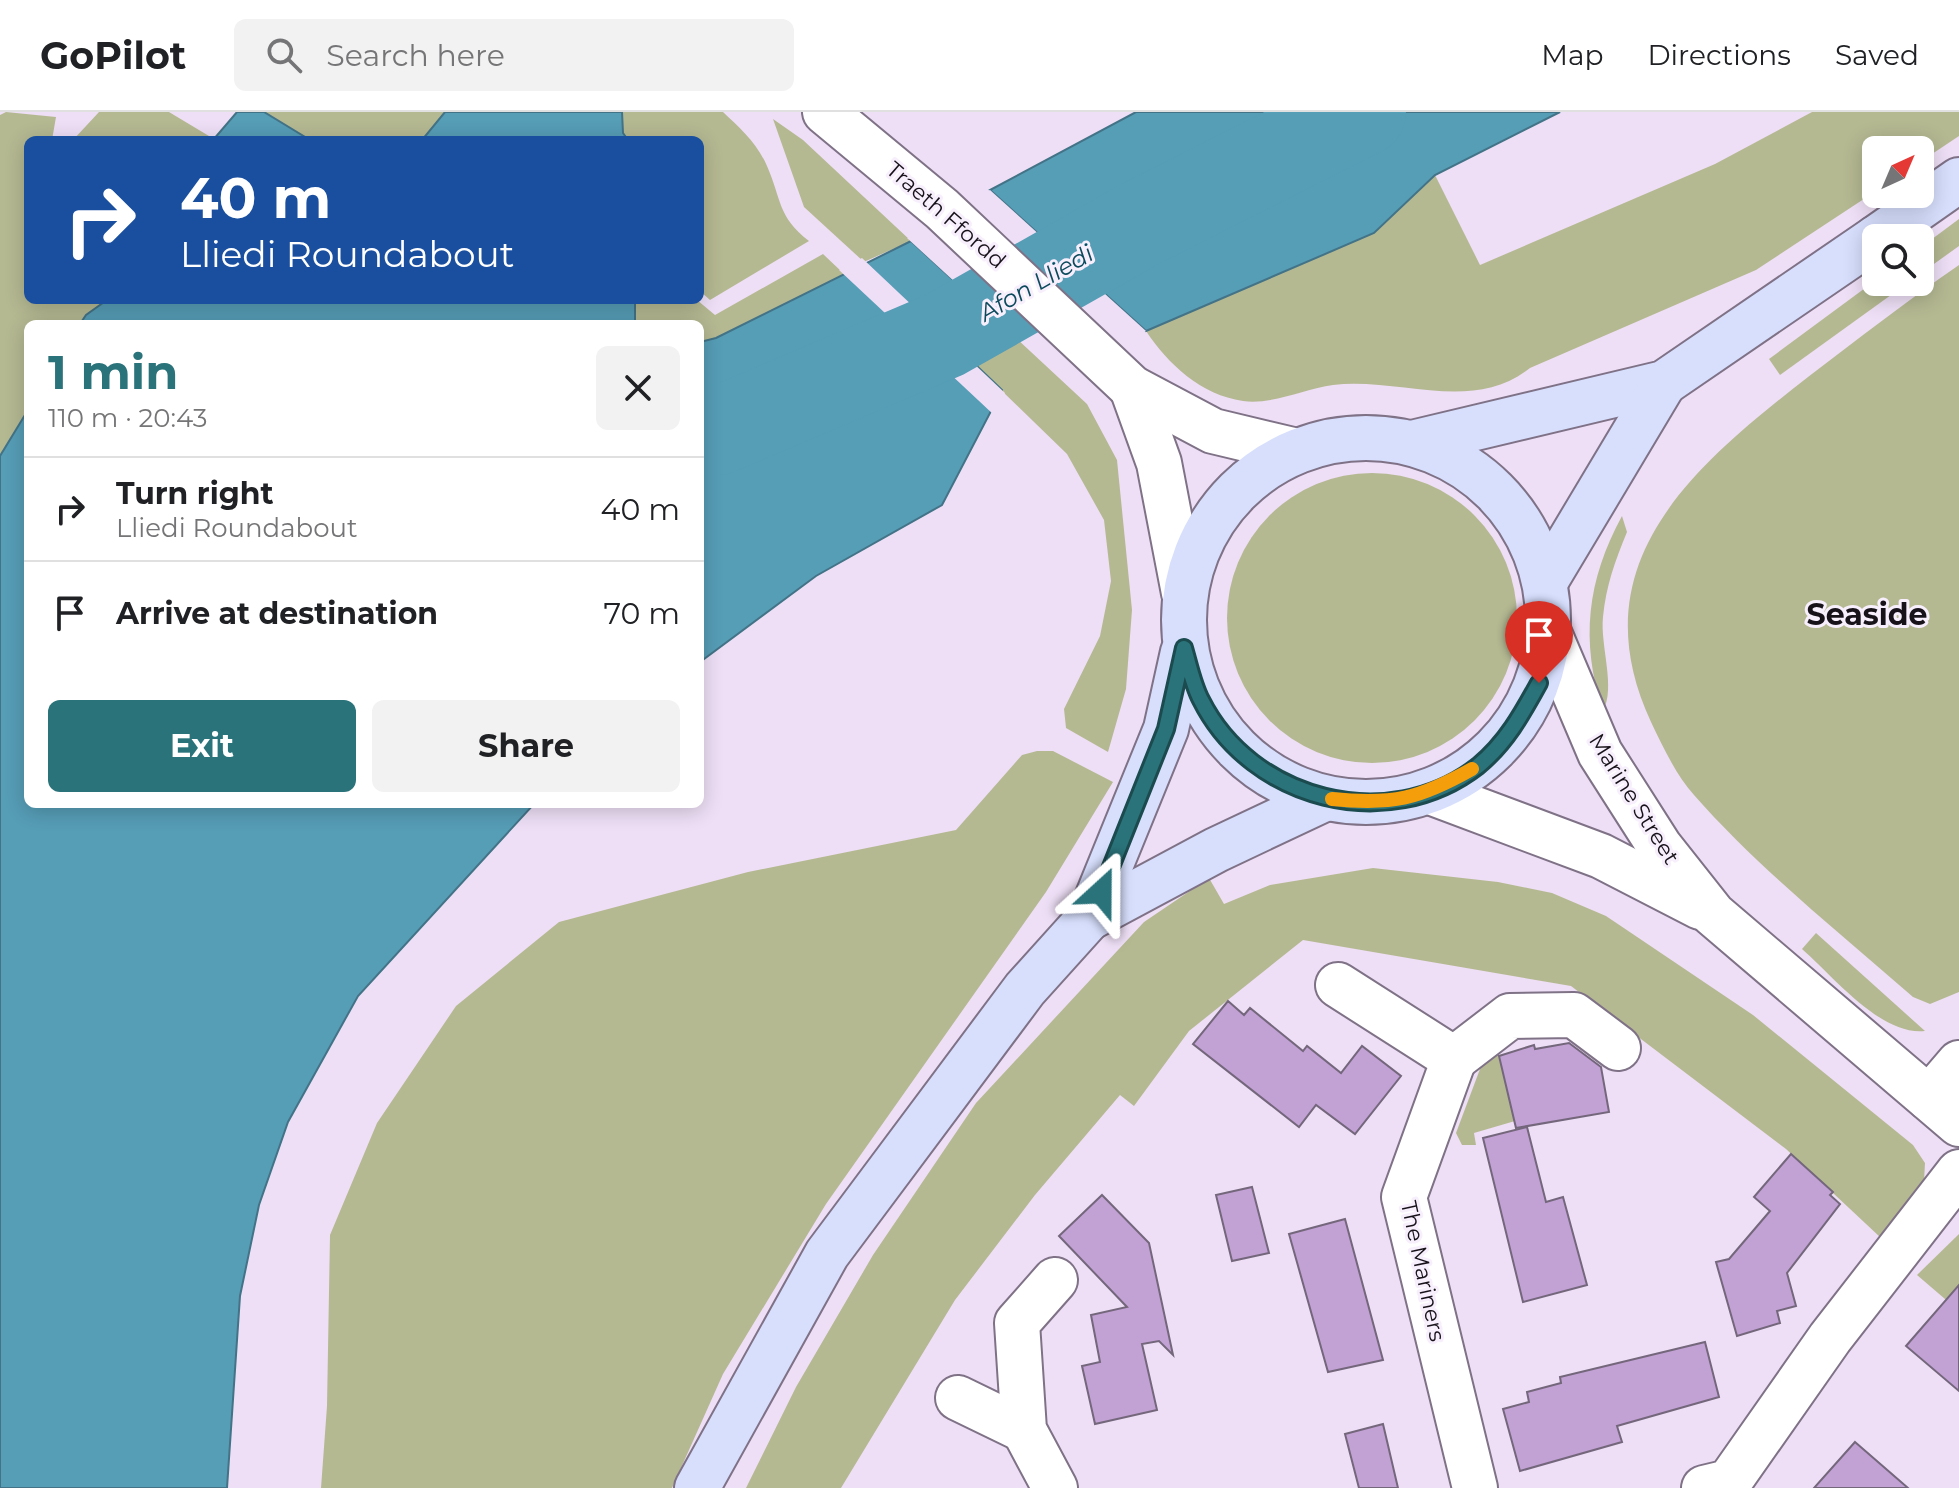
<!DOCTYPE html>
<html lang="en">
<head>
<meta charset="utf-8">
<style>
	body { margin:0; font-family:Montserrat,sans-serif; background:#f2f2f2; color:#202124; height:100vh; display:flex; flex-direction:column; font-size:30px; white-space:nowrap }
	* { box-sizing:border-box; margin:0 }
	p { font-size:26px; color:#757577 }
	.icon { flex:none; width:44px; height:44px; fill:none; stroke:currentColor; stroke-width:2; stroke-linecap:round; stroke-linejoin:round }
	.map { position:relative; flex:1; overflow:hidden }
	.sheet { position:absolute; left:24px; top:208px; width:680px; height:488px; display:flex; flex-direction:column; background:#fff; border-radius:12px; box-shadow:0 4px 20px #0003 }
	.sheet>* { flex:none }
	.guide { position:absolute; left:24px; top:24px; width:680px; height:168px; border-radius:12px; box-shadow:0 4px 20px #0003; background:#1a4fa0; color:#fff; overflow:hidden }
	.needle { width:52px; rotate:44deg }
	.buttons { position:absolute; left:1862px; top:24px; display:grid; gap:16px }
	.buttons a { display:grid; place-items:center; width:72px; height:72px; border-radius:12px; background:#fff; box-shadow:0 4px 20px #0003; font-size:40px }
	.pin { position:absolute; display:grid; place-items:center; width:68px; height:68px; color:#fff; margin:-82px -34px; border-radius:50% 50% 50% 0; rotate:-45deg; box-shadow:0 0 8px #0007 }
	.pin .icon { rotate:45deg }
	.me { position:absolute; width:88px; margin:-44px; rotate:24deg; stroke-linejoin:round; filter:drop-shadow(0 0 6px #0008) }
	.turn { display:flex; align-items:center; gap:28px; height:168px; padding:0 24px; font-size:36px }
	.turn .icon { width:104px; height:104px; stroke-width:2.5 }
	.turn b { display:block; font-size:56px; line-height:68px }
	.round { display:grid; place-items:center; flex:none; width:84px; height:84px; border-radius:12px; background:#f2f2f2 }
	.head { display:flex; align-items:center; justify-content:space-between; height:136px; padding:0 24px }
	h1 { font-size:48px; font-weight:700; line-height:60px; color:#2a737a }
	.cta { display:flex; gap:16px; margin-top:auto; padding:16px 24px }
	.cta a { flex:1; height:92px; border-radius:12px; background:#2a737a; color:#fff; font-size:32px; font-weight:700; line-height:92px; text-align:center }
	.cta a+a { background:#f2f2f2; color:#202124 }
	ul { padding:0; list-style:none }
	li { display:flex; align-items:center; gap:24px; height:104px; padding:0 24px; border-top:2px solid #e0e0e0 }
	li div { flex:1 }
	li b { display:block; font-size:30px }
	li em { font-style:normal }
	header { display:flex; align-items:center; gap:48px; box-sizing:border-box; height:112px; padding:0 40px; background:#fff; border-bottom:2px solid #e0e0e0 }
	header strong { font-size:38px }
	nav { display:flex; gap:44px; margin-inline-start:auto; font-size:28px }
	.search { width:560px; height:72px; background:#f2f2f2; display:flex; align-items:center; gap:20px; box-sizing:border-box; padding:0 28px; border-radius:12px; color:#757577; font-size:30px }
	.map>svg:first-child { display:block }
	.green { fill:#b5b992 }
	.water { fill:#569db6; stroke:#437387; stroke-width:2 }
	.pier { fill:#eedff6 }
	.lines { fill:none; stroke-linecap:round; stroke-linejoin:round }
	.river { stroke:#569db6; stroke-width:88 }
	.building { fill:#c2a1d4; stroke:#74677c; stroke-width:2 }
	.street-casing { stroke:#7f7287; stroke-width:48 }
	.secondary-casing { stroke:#7f7287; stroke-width:48 }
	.street { stroke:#fff; stroke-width:44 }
	.secondary { stroke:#d7dffd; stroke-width:44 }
	.route-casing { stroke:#1b4b4f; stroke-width:20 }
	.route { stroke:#2a737a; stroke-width:14 }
	.slow { stroke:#f59e0b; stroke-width:14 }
	.labels { text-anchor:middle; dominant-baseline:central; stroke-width:6; stroke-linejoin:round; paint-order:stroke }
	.street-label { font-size:22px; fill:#17121a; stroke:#f8effd }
	.water-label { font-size:24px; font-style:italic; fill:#0b4a5c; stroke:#f8effd }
	.district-label { font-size:30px; font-weight:bold; fill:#17121a; stroke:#f8effd }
</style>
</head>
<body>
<header>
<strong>GoPilot</strong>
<div class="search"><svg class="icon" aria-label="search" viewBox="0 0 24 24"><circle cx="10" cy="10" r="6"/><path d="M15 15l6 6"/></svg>Search here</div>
<nav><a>Map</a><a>Directions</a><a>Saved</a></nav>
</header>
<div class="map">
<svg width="1959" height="1376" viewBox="0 0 1959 1376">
	<rect width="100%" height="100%" fill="#eedff6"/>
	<g class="green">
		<path d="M6,0L56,5L52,28H28V188H466L461,212H28V524L0,569V3Z"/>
		<path d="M99,0H169L214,27L237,0H541L530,28H73Z"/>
		<path d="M572,0H723C740,16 757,31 767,54C782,88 777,104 809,129L710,188L700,179V28H563Z"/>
		<path d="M1812,0H1959V24L1920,50V38H1876V79L1756,158L1530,256C1473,302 1399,265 1333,273C1304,277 1272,293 1243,289C1201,283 1168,252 1146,219L1374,121L1435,63L1480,153L1715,52Z"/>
		<path d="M773,7L803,28L911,129L866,149L700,299V212H529L531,188H697L715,203L823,142L842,160L864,150L804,95Z"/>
		<path d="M1959,107V134L1920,162V136Z"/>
		<path d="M1959,153V880L1930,892L1913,885C1839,820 1759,757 1694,683C1676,663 1663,635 1651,610C1577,451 1694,354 1808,265C1858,227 1907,189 1959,153Z"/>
		<path d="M1876,168L1909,170L1780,263L1769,247Z"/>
		<path d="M1002,213L1087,292L1117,348L1132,498L1126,577L1108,640L1066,616L1064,597L1100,524L1111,469L1104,408L1067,342L1002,279L942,393L816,464L700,550L957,236Z"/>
		<circle cx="1372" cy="506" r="145"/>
		<path d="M1622,404L1627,420C1615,449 1606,474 1603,505C1600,534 1616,575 1603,599C1580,529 1587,468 1622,404Z"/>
		<path d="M1037,639H1053L1113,670L1046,780L826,1092L723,1262L672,1376H321L327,1294L330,1123L377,1011L456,894L559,810L748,760L956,718L1022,643Z"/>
		<path d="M1373,756L1498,770L1552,781L1606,804L1753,903L1913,1033L1925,1051L1924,1070L1881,1126L1786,1037L1571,874L1303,828L1189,919L1134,994L1120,983L1035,1083L955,1188L841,1376H746L796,1275L873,1143L976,991L1144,810L1209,766L1224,792L1270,773Z"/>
		<path d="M1816,821L1925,919C1881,924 1834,865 1802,837Z"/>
		<path d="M1496,934L1515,1009L1474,1021L1476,1033H1462L1456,1021L1483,949Z"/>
		<path d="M1959,1122V1199L1917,1163Z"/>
	</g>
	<g class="water">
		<path d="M237,0H264L310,28H213Z"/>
		<path d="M445,0H622L623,21L628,28H422Z"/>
		<path d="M1136,0H1560L1435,63L1374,121L1146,219L990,78Z"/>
		<path d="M911,129L1002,213L958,236L1002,278L942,393L816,464L700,550V230L716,226Z"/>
		<path d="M107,188H635V212H80L86,203Z"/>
		<path d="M28,298V692H534L358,884L288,1010L259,1093L240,1184L227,1376H0V344Z"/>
	</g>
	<g class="pier">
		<path d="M990,78L1146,219L1142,221L986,80Z"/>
		<path d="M907,126H913L1004,210L1005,216Z"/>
		<path d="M862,146L1005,281L994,303L839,158Z"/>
	</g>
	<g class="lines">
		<path class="river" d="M700,321L718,319L944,223L1140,112L1362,0"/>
	</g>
	<g class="building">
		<path d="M1228,889L1244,903L1250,896L1303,939L1307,934L1341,961L1362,934L1401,964L1355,1022L1316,993L1299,1015L1193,932Z"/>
		<path d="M1569,931L1601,955L1609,1000L1516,1016L1499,944L1534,933L1535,937Z"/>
		<path d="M1527,1015L1546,1090L1563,1085L1587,1173L1523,1190L1483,1026Z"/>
		<path d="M1791,1042L1833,1080L1830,1083L1840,1092L1787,1161L1796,1194L1777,1199L1780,1211L1737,1224L1716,1150L1729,1147L1770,1099L1754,1085Z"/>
		<path d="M1252,1075L1269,1141L1232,1149L1216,1083Z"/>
		<path d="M1102,1083L1149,1131L1173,1243L1159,1229L1142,1232L1157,1298L1095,1312L1082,1254L1100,1250L1091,1203L1127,1195L1059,1124Z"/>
		<path d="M1345,1107L1383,1248L1328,1260L1289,1122Z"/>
		<path d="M1959,1173V1279L1906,1234Z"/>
		<path d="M1705,1230L1719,1285L1617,1314L1622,1330L1520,1359L1503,1297L1529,1290L1527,1280L1561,1271L1560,1265Z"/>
		<path d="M1383,1312L1398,1376H1359L1345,1322Z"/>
		<path d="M1855,1330L1908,1376H1814Z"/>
	</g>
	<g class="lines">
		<defs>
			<g id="street">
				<path d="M825,0L942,97L1132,276L1213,319L1297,339"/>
				<path d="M1132,276L1159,351L1184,481"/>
				<path d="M1549,521L1600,641L1660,735L1713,802L1959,1012"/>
				<path d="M1430,680L1601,744L1700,795"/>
				<path d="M1338,873L1454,947L1404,1085L1475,1376"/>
				<path d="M1454,947L1510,904L1574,903L1618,936"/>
				<path d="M1929,986L1959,951"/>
				<path d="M1055,1168L1017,1211L1024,1318L1055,1376"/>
				<path d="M958,1286L1024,1318"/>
				<path d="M1704,1376L1729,1370L1830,1226L1959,1060"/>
			</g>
			<g id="secondary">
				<path d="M1876,126L1959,68"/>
				<circle cx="1366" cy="508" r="182"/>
				<path d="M1412,331L1664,271L1876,126"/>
				<path d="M1545,470L1664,271"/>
				<path d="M1089,806L1216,738L1324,687"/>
				<path d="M697,1376L827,1142L1025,877L1089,806L1166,617L1183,540"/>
			</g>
		</defs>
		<use href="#street" class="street-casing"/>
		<use href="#secondary" class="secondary-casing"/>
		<use href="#street" class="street"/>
		<use href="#secondary" class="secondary"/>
	</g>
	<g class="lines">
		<defs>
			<path id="route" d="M1101,780L1166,617L1184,536C1189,553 1193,573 1201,588C1251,688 1388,724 1478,654C1506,631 1522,602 1539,571"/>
		</defs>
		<use href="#route" class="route-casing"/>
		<use href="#route" class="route"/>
		<path class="slow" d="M1332,687C1393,693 1419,687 1472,657"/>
	</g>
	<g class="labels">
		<g class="street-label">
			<text transform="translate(946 103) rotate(41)">Traeth Ffordd</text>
			<text transform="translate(1634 687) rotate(58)">Marine Street</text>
			<text transform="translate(1423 1159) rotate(78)">The Mariners</text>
		</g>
		<g class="water-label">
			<text transform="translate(1036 171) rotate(-30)">Afon Lliedi</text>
		</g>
		<g class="district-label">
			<text x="1867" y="502">Seaside</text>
		</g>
	</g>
</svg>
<div class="buttons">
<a><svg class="needle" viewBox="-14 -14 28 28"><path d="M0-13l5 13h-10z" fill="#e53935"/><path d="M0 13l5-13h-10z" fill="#757577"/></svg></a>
<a><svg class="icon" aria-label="search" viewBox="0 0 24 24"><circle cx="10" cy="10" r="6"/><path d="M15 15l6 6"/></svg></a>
</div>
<div class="pin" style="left:1539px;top:571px;background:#d93025"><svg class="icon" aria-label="arrive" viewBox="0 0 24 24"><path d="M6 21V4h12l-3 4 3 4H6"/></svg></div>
<svg class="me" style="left:1101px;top:780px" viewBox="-20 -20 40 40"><path d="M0-17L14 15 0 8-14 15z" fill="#2a737a" stroke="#fff" stroke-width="4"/></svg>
<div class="guide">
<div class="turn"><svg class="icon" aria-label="right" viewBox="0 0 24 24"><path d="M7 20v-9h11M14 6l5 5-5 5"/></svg><div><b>40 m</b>Lliedi Roundabout</div></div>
</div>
<section class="sheet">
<div class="head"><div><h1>1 min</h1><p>110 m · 20:43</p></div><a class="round"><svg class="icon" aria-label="close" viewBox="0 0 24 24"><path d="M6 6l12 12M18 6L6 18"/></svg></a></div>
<ul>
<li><svg class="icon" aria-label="right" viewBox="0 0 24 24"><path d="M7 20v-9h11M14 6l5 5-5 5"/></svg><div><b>Turn right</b><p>Lliedi Roundabout</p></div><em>40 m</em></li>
<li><svg class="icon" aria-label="arrive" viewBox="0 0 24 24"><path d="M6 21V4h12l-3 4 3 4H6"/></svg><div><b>Arrive at destination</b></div><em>70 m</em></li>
</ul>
<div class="cta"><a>Exit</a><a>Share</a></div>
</section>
</div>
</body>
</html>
